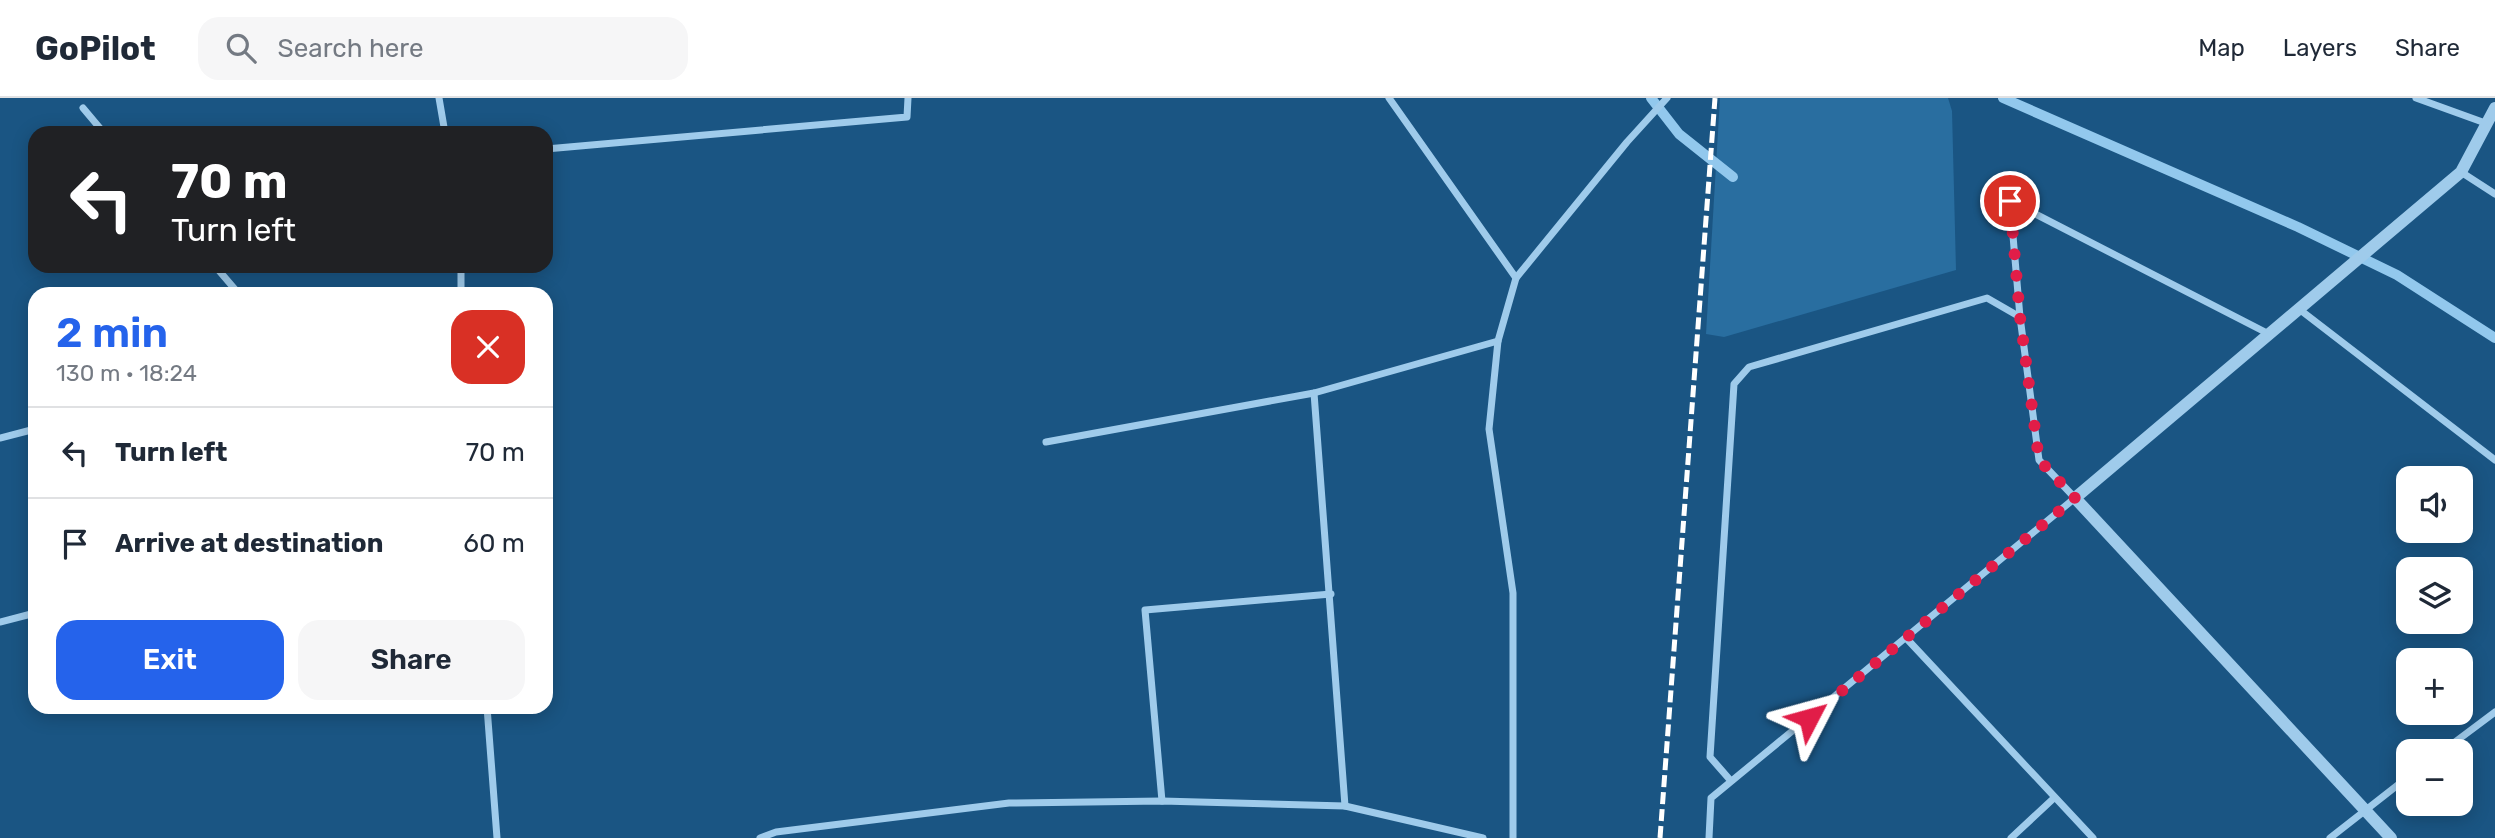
<!DOCTYPE html>
<html lang="en">
<head>
<meta charset="utf-8">
<style>
	body { margin:0; font-family:Rubik,sans-serif; background:#f6f6f7; color:#1f2937; height:100vh; display:flex; flex-direction:column; font-size:26px; white-space:nowrap }
	* { box-sizing:border-box; margin:0 }
	p { font-size:23px; color:#747a83 }
	.icon { flex:none; width:38px; height:38px; fill:none; stroke:currentColor; stroke-width:2; stroke-linecap:round; stroke-linejoin:round }
	.map { position:relative; flex:1; overflow:hidden }
	.panel { position:absolute; left:28px; top:189px; width:525px; height:427px; display:flex; flex-direction:column; background:#fff; border-radius:21px; box-shadow:0 4px 18px #0003 }
	.panel>* { flex:none }
	.top-card { position:absolute; left:28px; top:28px; width:525px; height:147px; border-radius:21px; box-shadow:0 4px 18px #0003; background:#202124; color:#fff; overflow:hidden }
	.tools { position:absolute; left:2396px; top:368px; display:grid; gap:14px }
	.tools a { display:grid; place-items:center; width:77px; height:77px; border-radius:14px; background:#fff; box-shadow:0 4px 18px #0003; font-size:35px }
	.pin { position:absolute; display:grid; place-items:center; width:60px; height:60px; color:#fff; margin:-30px; border:4px solid #fff; border-radius:50%; box-shadow:0 2px 7px #0007 }
	.me { position:absolute; width:77px; margin:-38px; rotate:51deg; stroke-linejoin:round; filter:drop-shadow(0 0 5px #0008) }
	.turn { display:flex; align-items:center; gap:24px; height:147px; padding:0 28px; font-size:32px }
	.turn .icon { width:91px; height:91px; stroke-width:2.5 }
	.turn b { display:block; font-size:49px; line-height:60px }
	.round { display:grid; place-items:center; flex:none; width:74px; height:74px; border-radius:21px; background:#f6f6f7 }
	.head { display:flex; align-items:center; justify-content:space-between; height:119px; padding:0 28px }
	h1 { font-size:42px; font-weight:600; line-height:52px; color:#2563eb }
	.button { display:flex; gap:14px; margin-top:auto; padding:14px 28px }
	.button a { flex:1; height:80px; border-radius:21px; background:#2563eb; color:#fff; font-size:28px; font-weight:600; line-height:80px; text-align:center }
	.button a+a { background:#f6f6f7; color:#1f2937 }
	ul { padding:0; list-style:none }
	li { display:flex; align-items:center; gap:21px; height:91px; padding:0 28px; border-top:2px solid #e0e1e3 }
	li div { flex:1 }
	li b { display:block; font-size:26px }
	li em { font-style:normal }
	header { display:flex; align-items:center; gap:42px; box-sizing:border-box; height:98px; padding:0 35px; background:#fff; border-bottom:2px solid #e0e1e3 }
	header strong { font-size:33px }
	nav { display:flex; gap:38px; margin-inline-start:auto; font-size:24px }
	.search { width:490px; height:63px; background:#f6f6f7; display:flex; align-items:center; gap:18px; box-sizing:border-box; padding:0 24px; border-radius:21px; color:#747a83; font-size:26px }
	.map>svg:first-child { display:block }
	.green { fill:#296ea0 }
	.lines { fill:none; stroke-linecap:round; stroke-linejoin:round }
	.stream { stroke:#92c8ed; stroke-width:10 }
	.minor { stroke:#9fcbeb; stroke-width:7 }
	.tertiary { stroke:#9fcbeb; stroke-width:12 }
	.rail { stroke:#fff; stroke-width:5; stroke-dasharray:12 5; stroke-linecap:butt }
	.route { stroke:#e11d48; stroke-width:12; stroke-dasharray:0 21.6 }
</style>
</head>
<body>
<header>
<strong>GoPilot</strong>
<div class="search"><svg class="icon" aria-label="search" viewBox="0 0 24 24"><circle cx="10" cy="10" r="6"/><path d="M15 15l6 6"/></svg>Search here</div>
<nav><a>Map</a><a>Layers</a><a>Share</a></nav>
</header>
<div class="map">
<svg width="2495" height="740" viewBox="0 0 2495 740">
	<rect width="100%" height="100%" fill="#1a5583"/>
	<path class="green" d="M1720,0H1948L1952,13L1956,172L1724,239L1706,236Z"/>
	<g class="lines">
		<g class="stream">
			<path d="M1651,0L1679,36L1733,79"/>
			<path d="M2003,0L2298,129L2397,177L2495,240"/>
		</g>
		<g class="minor">
			<path d="M439,0L445,35"/>
			<path d="M1389,0L1516,180L1498,243L1489,331L1513,495V740"/>
			<path d="M2416,0L2488,26"/>
			<path d="M83,10L104,35"/>
			<path d="M546,51L907,19L908,0"/>
			<path d="M2461,74L2495,96"/>
			<path d="M215,168L239,196"/>
			<path d="M461,168V196"/>
			<path d="M1516,180L1627,44L1667,0"/>
			<path d="M2299,211L2495,362"/>
			<path d="M2020,219L2010,103L2269,236"/>
			<path d="M0,340L35,331"/>
			<path d="M1046,344L1314,295"/>
			<path d="M0,524L35,515"/>
			<path d="M1907,541L2093,740"/>
			<path d="M487,609L497,740"/>
			<path d="M2443,653L2495,614"/>
			<path d="M1162,703L1145,512L1331,496"/>
			<path d="M1345,708L1314,295L1498,243"/>
			<path d="M760,740L776,734L1009,705L1162,703L1345,708L1483,740"/>
			<path d="M1709,740L1711,700L2075,400L2039,362L2020,219L1987,200L1749,269L1734,286L1710,659L1731,683"/>
			<path d="M2011,740L2054,700"/>
			<path d="M2330,740L2408,679"/>
		</g>
		<path class="tertiary" d="M2391,740L2075,400L2461,74L2495,10"/>
		<path class="rail" d="M1660,740L1715,0"/>
	</g>
	<g class="lines">
		<path class="route" d="M1809,620L2075,400L2039,362L2020,219L2010,103"/>
	</g>
</svg>
<div class="tools">
<a><svg class="icon" aria-label="sound" viewBox="0 0 24 24"><path d="M4 9h4l5-4v14l-5-4H4zM17 9q2 3 0 6"/></svg></a>
<a><svg class="icon" aria-label="layers" viewBox="0 0 24 24"><path d="M12 4l9 5-9 5-9-5zM3 14l9 5 9-5"/></svg></a>
<a>+</a>
<a>−</a>
</div>
<div class="pin" style="left:2010px;top:103px;background:#d93025"><svg class="icon" aria-label="arrive" viewBox="0 0 24 24"><path d="M6 21V4h12l-3 4 3 4H6"/></svg></div>
<svg class="me" style="left:1809px;top:620px" viewBox="-20 -20 40 40"><path d="M0-17L14 15 0 8-14 15z" fill="#e11d48" stroke="#fff" stroke-width="4"/></svg>
<div class="top-card">
<div class="turn"><svg class="icon" aria-label="left" viewBox="0 0 24 24"><path d="M17 20v-9H6M10 6l-5 5 5 5"/></svg><div><b>70 m</b>Turn left</div></div>
</div>
<section class="panel">
<div class="head"><div><h1>2 min</h1><p>130 m · 18:24</p></div><a class="round" style="background:#d93025;color:#fff"><svg class="icon" aria-label="close" viewBox="0 0 24 24"><path d="M6 6l12 12M18 6L6 18"/></svg></a></div>
<ul>
<li><svg class="icon" aria-label="left" viewBox="0 0 24 24"><path d="M17 20v-9H6M10 6l-5 5 5 5"/></svg><div><b>Turn left</b></div><em>70 m</em></li>
<li><svg class="icon" aria-label="arrive" viewBox="0 0 24 24"><path d="M6 21V4h12l-3 4 3 4H6"/></svg><div><b>Arrive at destination</b></div><em>60 m</em></li>
</ul>
<div class="button"><a>Exit</a><a>Share</a></div>
</section>
</div>
</body>
</html>
